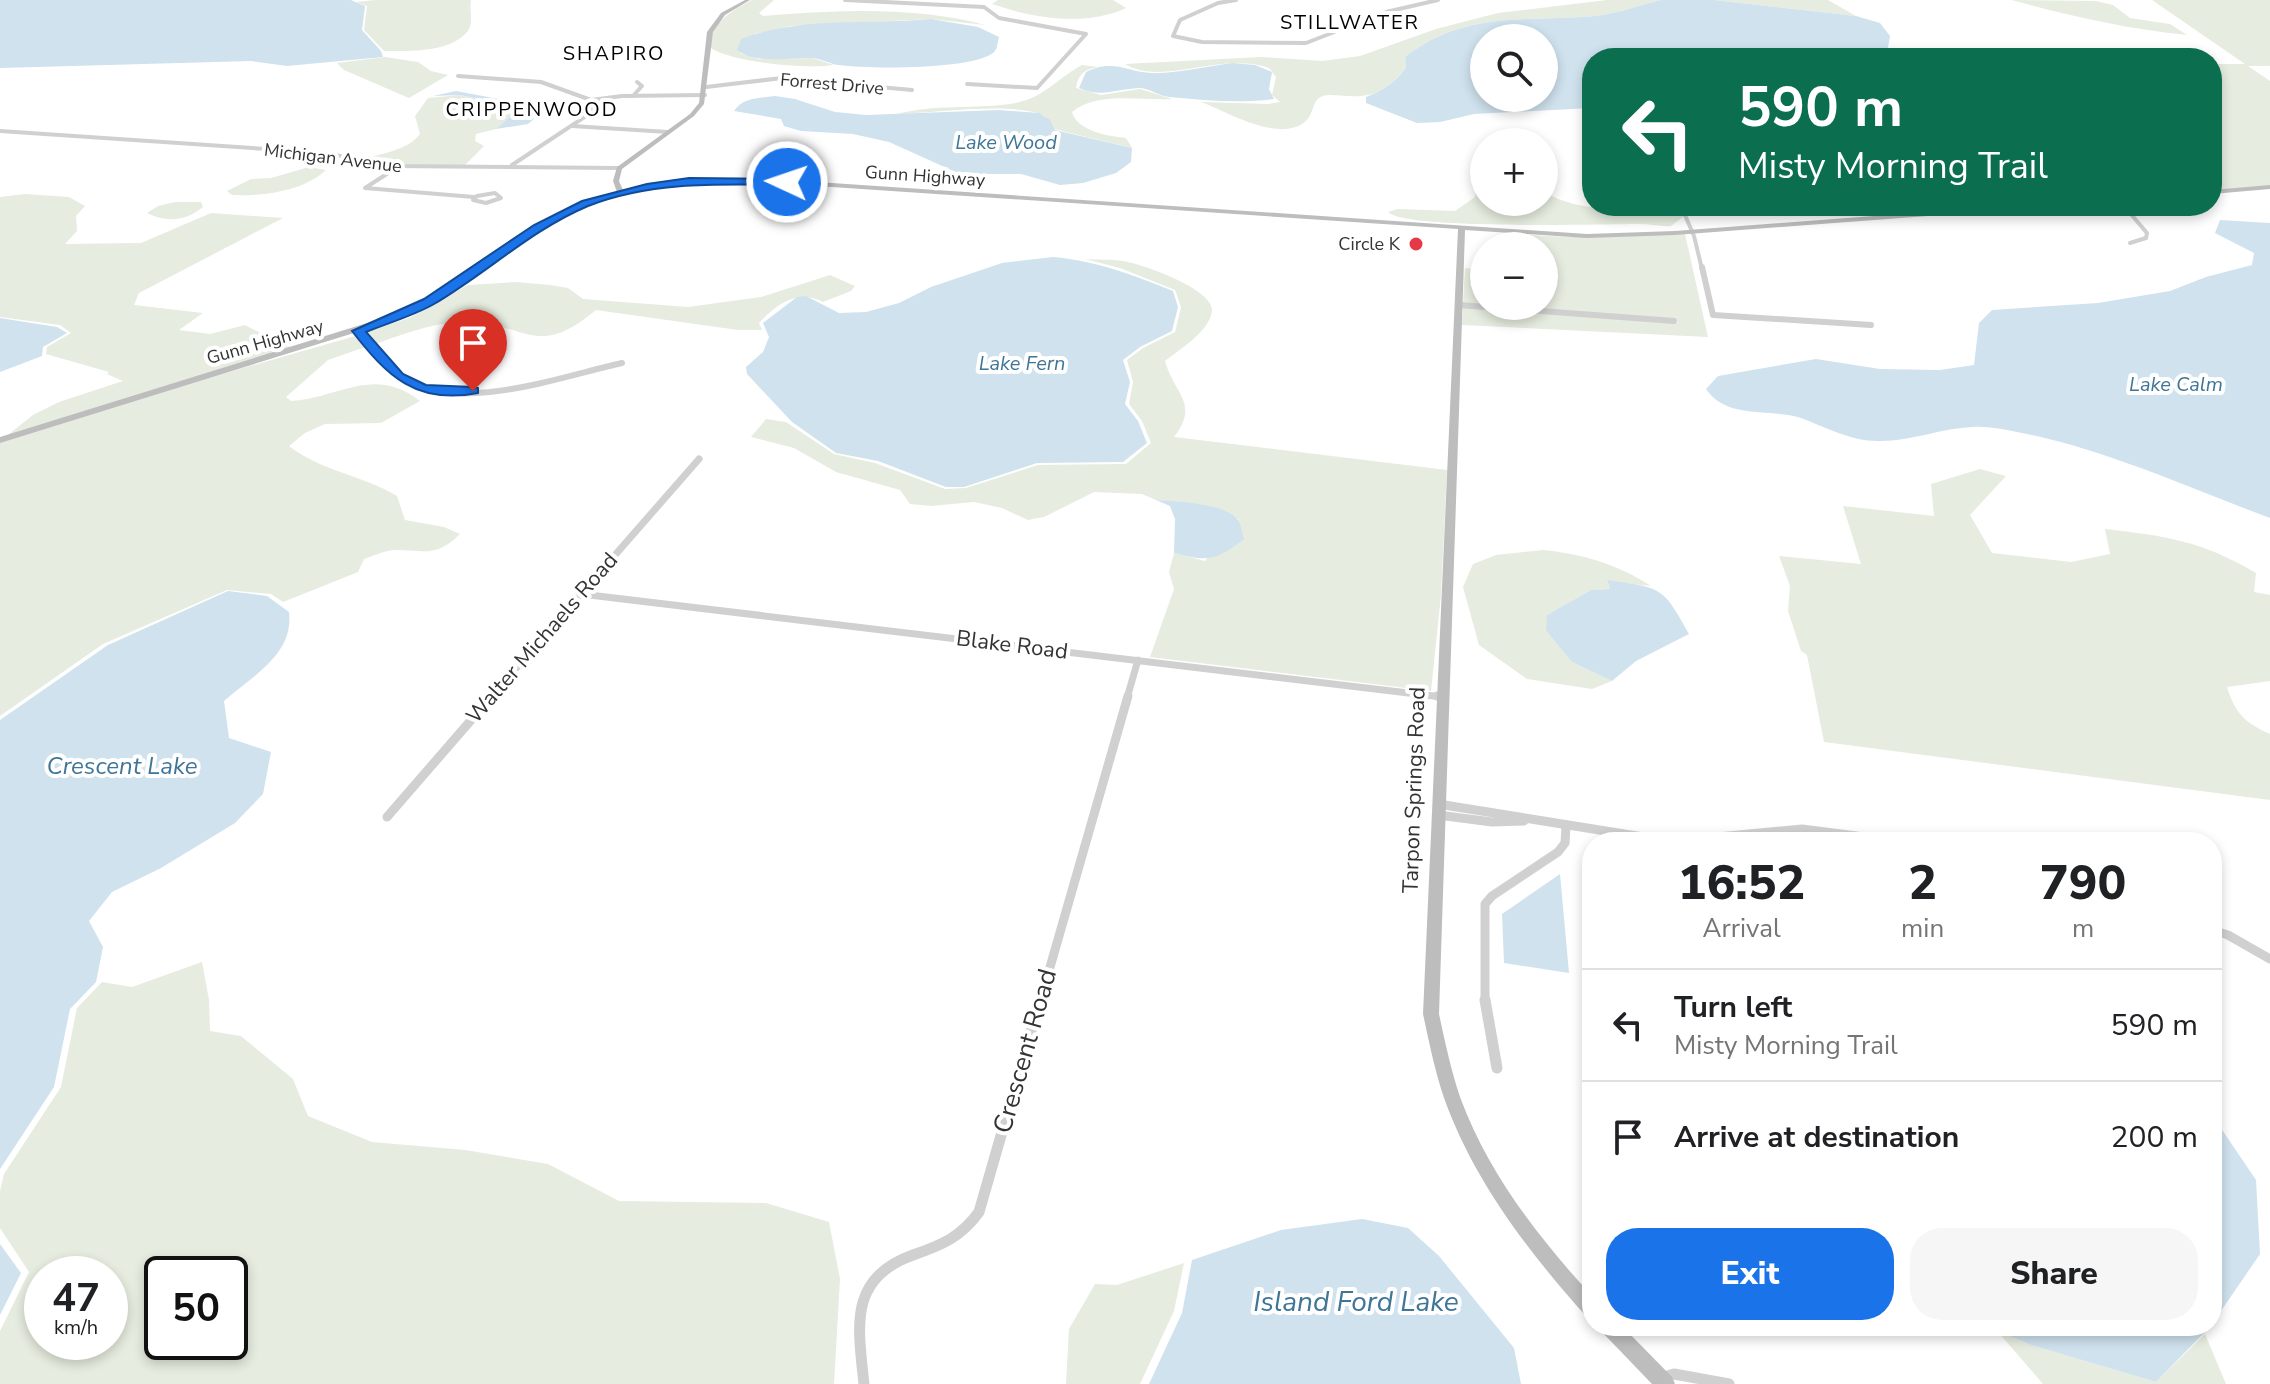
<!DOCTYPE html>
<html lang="en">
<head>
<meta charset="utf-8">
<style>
	body { margin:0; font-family:"Nunito Sans",sans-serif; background:#f6f6f6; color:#202124; height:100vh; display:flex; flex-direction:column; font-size:30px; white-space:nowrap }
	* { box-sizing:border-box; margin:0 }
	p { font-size:26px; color:#757577 }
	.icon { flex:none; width:44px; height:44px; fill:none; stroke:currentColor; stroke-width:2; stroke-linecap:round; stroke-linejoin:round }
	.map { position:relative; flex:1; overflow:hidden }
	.sheet { position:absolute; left:1582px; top:832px; width:640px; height:504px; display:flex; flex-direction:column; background:#fff; border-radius:32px; box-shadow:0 4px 12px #0003 }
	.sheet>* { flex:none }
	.hud { position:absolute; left:1582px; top:48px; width:640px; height:168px; border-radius:32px; box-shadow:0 4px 12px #0003; background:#0b6e4f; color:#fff; overflow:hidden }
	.tools { position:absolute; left:1470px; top:24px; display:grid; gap:16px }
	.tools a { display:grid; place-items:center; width:88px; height:88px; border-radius:50%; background:#fff; box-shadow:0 4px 12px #0003; font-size:40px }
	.speed { position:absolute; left:24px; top:1256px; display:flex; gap:16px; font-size:40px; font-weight:700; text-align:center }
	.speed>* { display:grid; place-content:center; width:104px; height:104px; border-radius:50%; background:#fff; box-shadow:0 4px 12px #0003; line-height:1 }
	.speed small { font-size:20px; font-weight:400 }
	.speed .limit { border:4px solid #111; border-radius:12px; background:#fff; color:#111 }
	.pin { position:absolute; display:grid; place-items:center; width:68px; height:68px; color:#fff; margin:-82px -34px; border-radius:50% 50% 50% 0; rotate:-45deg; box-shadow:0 0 8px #0007 }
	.pin .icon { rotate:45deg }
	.me { position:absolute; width:88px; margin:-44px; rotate:273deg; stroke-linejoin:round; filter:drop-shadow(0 0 6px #0008) }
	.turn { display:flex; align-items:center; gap:28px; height:168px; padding:0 24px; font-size:36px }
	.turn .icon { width:104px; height:104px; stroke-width:2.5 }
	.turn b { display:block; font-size:56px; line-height:68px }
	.eta { display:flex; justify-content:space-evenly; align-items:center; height:136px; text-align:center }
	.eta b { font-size:48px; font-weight:800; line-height:56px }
	.primary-button { display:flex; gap:16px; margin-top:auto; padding:16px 24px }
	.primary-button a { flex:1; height:92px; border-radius:32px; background:#1a73e8; color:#fff; font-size:32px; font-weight:800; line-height:92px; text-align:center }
	.primary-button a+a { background:#f6f6f6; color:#202124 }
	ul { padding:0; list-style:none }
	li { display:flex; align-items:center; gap:24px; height:112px; padding:0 24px; border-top:2px solid #e0e0e0 }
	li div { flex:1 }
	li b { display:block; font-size:30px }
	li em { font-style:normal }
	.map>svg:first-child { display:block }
	.green { fill:#e6ecdf; fill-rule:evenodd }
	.water { fill:#cfe2ee; fill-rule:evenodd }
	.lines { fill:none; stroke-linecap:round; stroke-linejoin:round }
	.minor-far4 { stroke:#d0d0d0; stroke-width:4 }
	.minor-far3 { stroke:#d0d0d0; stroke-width:6 }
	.minor-far2 { stroke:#d0d0d0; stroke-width:7 }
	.minor-far1 { stroke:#d0d0d0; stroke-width:9 }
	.minor { stroke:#d0d0d0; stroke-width:11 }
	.secondary { fill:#bdbdbd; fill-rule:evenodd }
	.route { fill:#1a73e8; stroke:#114b97; stroke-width:2 }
	.poi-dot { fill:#e63946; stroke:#fff; stroke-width:3 }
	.labels { text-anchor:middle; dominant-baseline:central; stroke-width:8; stroke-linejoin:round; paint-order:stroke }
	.far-street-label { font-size:18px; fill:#333; stroke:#fff }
	.far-poi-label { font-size:18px; fill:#333; stroke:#fff; text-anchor:end }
	.far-neighbourhood-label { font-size:20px; letter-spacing:2px; fill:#000; stroke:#fff }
	.far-water-label { font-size:20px; font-style:italic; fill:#3f7597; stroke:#fff }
	.street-label { font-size:22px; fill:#333; stroke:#fff }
	.water-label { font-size:24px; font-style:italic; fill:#3f7597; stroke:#fff }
	.near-street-label { font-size:26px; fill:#333; stroke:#fff }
	.near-water-label { font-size:28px; font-style:italic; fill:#3f7597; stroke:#fff }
</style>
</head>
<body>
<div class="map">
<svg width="2270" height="1384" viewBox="0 0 2270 1384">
	<rect width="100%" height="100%" fill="#fff"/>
	<g class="green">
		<path d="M375,0H471C469,10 474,22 468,31C450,53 409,51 384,51L364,30L367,6L356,2Z"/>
		<path d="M752,0H774L759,13L763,16C835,10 915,6 985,25L931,19L790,26L755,34L740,53L759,59L812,58L834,65C808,69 733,63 711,48C708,24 733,10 752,0Z"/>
		<path d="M998,0H1113L1126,8C1086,27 1033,18 992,4Z"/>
		<path d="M1607,0H1661C1639,5 1617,14 1595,16C1525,22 1465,10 1405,57L1406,68C1389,88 1375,98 1348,96C1341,96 1330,94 1323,96C1312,99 1314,114 1306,121C1280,144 1228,112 1201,102L1268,104L1280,102L1272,95L1276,77L1269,68C1221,51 1162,87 1125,64L1261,57L1322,61L1360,56L1436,29L1498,13Z"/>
		<path d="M1714,0H1828L1856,16Z"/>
		<path d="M2012,0L2096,1L2113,5L2130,18L2170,24L2187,35C2128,29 2069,16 2012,0Z"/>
		<path d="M2152,0H2270V66H2248L2270,81V186L2212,190V64H2245Z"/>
		<path d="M385,57L418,62L431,71L448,75L409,98L344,70L337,63Z"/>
		<path d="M1082,65L1098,67C1085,69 1078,74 1076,88L1101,95L1140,89L1172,99C1141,101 1098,91 1072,112C1077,131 1108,136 1126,138L1132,148L1054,129C1050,122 1046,115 1037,113C1001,103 936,113 897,114C935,104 972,109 1010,104C1044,99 1056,79 1082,65Z"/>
		<path d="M460,95L513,106L515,112L496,129L476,134L475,141L484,146L464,166H402L361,159C380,154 407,151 420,134L415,116L428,98Z"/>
		<path d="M1484,151V202H1544V191C1567,209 1617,210 1646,210C1658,210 1665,206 1677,206L1684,216L1671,226C1660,227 1651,224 1640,224C1604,224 1406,230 1388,212L1398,209L1455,211L1475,197L1478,161Z"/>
		<path d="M309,167L326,170C302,192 263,196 232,195L227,191L251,179L271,178Z"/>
		<path d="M25,194L69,197L85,206L76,216L77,231L65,244L141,243L211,213L283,218L139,293L134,305L203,313L179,330L210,334L245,325L286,346L300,348L8,435L33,415L59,402L123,381L107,374L109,372L46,354L47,347L71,333L60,325L0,317V197Z"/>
		<path d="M175,202H201L203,207C186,221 167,223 147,213L158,206Z"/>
		<path d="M1685,234L1708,337L1462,325L1463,306L1678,323L1677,320L1497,306H1544V246H1527V235L1573,237Z"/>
		<path d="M1085,259C1097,260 1111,259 1123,261C1142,264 1214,289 1212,311C1210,331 1179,350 1165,361C1174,394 1200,403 1174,437L1447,470L1441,595L1431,691L1150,657L1174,589L1169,572L1174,553L1205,561L1239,520L1227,512L1206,505L1156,500L1142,494L1094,492L1044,517L1028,520L1002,508L974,502L931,506L910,504L900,490L836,472L794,448L751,437L766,419L786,422L834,454L875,463L945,489L966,488L1038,465L1126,464L1151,443L1142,421L1129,404L1133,382L1127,360L1143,348L1175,332L1181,307L1175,290L1120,268Z"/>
		<path d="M1465,268L1484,270V305L1463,303Z"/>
		<path d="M830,275L855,286L851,291L823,302C799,289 777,303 759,323L762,330H738L596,310C539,357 531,327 473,322C442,320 405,333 376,344L366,332L409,318L468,285L516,282L550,285L568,288L583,299L688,307L761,297Z"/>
		<path d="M359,335L368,346L328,360L286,397L291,401C340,398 374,365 420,401L381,423L325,424L305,433L289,446C321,471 362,475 397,496L405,520L444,527L460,534C435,558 426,550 395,550C385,550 374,556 364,559L358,572L283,602L271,594L227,590L103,644L0,716V442L110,406Z"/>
		<path d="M1980,469L2006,476L1970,515L1992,553L2071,562L2110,554L2105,529C2166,536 2202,541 2256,573L2254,592L2270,595V681L2227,687C2235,713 2245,723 2270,734V800L1824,742L1807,655L1801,651L1788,611L1790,586L1779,556L1861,564L1843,506L1934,516L1931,484Z"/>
		<path d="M1543,550C1583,554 1617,564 1651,586L1607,581L1610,589L1591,590L1547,615L1572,662L1612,681L1592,689L1527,679L1479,645L1463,587L1473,564L1496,555Z"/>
		<path d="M202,962L209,1000L210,1031L241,1036L293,1079L308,1116L372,1142L465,1150L548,1164L619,1201L766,1203L829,1222L840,1279L834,1384H0V1331L29,1272L0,1228V1191L4,1174L61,1087L77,1008L102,982L132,987ZM42,1274H110V1342H42ZM162,1274H230V1342H162Z"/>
		<path d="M1184,1263L1174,1311L1140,1384H1066L1069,1329L1095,1284L1117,1285Z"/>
		<path d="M1998,1332L2031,1345L2156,1382L2205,1334L2226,1384H2043Z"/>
	</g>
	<g class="water">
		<path d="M0,0H351L365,6L362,30L381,51L383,57L287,66L251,61L0,68Z"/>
		<path d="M1661,0H1714L1856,16L1880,23L1890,36L1887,53L1893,58H1592V108L1474,114L1440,122L1417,123L1366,103V97C1384,90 1394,83 1406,68L1405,57C1465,10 1525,22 1595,16C1617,14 1639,5 1661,0ZM1484,38H1544V98H1484Z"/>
		<path d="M931,19L978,27L999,37C997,43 998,49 993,53C970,70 868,69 839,65C829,64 821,58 810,58C786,57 757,65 737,50L741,39C801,16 868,25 931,19Z"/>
		<path d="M1233,63L1255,65L1272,72L1269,89L1274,99C1239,104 1204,100 1169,97C1159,96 1149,88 1139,88C1117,89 1101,98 1079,88L1086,72C1116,57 1130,75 1159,73C1183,72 1209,66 1233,63Z"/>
		<path d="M456,91L524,104L530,107L529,112L534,119L528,124L496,129L515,112L513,106L460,95L433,96Z"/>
		<path d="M775,96L795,99L835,112L866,115L999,110L1039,113L1050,120L1055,130L1132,148L1131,162L1116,173L1083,183L1060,185L1021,174H960L889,142L853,134L801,131L784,126L781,119L734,111C743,97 760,98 775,96Z"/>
		<path d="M2220,220L2270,223V518C2189,488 2107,450 2022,433C2007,430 1988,426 1973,427C1941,428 1910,442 1877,441C1851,441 1825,427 1801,418C1770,408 1727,420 1706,389L1718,376L1816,359L1880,369L1940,370L1974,365L1979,323L1992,310L2098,303L2170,291L2206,277L2252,265L2254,253L2215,233Z"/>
		<path d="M1053,257C1097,261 1133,275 1173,291L1178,307L1172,331L1140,347L1123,360L1130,382L1125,404L1138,421L1147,443L1123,462L1037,463L964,487H946L878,461L836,453L792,422L747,374L746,367L763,352L769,337L763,323L797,297L806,296L839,313L866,312L899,303L931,287L1002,263Z"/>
		<path d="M0,318L57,327L67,333L43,347L42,356L0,372Z"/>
		<path d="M1156,500C1177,502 1224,502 1238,520C1241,524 1242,533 1244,539C1216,561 1208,562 1174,553L1175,519L1170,506Z"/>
		<path d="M1607,580C1661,588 1662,585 1689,634L1636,661L1612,681L1572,662L1546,630L1547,615L1591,590L1610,589Z"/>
		<path d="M228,591L267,596L289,612C294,655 253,675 224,701L229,738L271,752L263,794L235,823L161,868L112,892L89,921L103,947L96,982L70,1009L54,1087L0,1169V720L108,645Z"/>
		<path d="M1560,874L1569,973L1504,963L1502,914Z"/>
		<path d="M2212,1115L2256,1180L2260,1254L2212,1324Z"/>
		<path d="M1362,1219L1408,1228L1439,1256L1514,1348L1521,1384H1149L1182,1313L1192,1260L1281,1230Z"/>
		<path d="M0,1244L21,1273L0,1315Z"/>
		<path d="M1984,1326H2211L2156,1382L2031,1345Z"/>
	</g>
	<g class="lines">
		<g class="minor-far4">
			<path d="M845,0L984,7L999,18L1086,34L1037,88L967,84"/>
			<path d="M1236,0L1218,3L1180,20L1173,36L1202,42L1306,43L1386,12L1438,0"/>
			<path d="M458,76L541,82L591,100L594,106L586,116L512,165"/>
			<path d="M706,87L782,78L912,90"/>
			<path d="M633,96L642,86L637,82"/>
			<path d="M591,100L622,96L705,95"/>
			<path d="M572,126L668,132"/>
			<path d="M0,131L326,153L387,166L619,168"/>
			<path d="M396,168L365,188L474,197"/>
			<path d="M495,193L501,198L486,203L473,200L477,196Z"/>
			<path d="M1681,206L1694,236L1702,269"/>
			<path d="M2124,206L2147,233L2146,238L2130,243"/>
		</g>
		<g class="minor-far3">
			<path d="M1702,267L1713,315L1871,325"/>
			<path d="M1459,305L1674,321"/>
			<path d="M358,331C371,345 382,366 399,377C458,415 559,377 622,363"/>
		</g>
		<g class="minor-far2">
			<path d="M581,594L1442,697"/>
			<path d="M490,698L699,459"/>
			<path d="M1127,698L1138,660"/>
		</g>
		<g class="minor-far1">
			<path d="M1437,696L1442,697"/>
			<path d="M1438,804L1643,837L1697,839L1802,829L1903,842"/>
			<path d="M1438,815L1492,822L1524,821"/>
			<path d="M387,817L492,696"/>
			<path d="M2212,930L2228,935L2270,959"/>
			<path d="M1040,1002L1128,696"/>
			<path d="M1485,1002V904L1492,896L1558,852L1565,843L1566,826"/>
		</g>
		<g class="minor">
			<path d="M1485,1000L1497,1068"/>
			<path d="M1661,1378L1674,1374L1729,1384"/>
			<path d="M864,1384C858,1327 848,1278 913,1255C942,1245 961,1237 979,1212L1040,1000"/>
		</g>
		<g class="secondary">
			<path d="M745,0H750L725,15L713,32L704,104L694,116L622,169L619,181L623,190L691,180H787L1587,234L1675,231L2006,206H2037L2034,208L1675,235L1587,238L1465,230L1439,1014C1445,1042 1451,1070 1460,1097C1488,1173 1538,1237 1592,1296V1318L1585,1315C1527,1250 1474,1181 1444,1098C1435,1071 1429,1042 1423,1014L1458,229L787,184C702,180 618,184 542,228C494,256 451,292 402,318L0,443V437L396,314C455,284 505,238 565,210C581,202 599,197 617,192L613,181L617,167L690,114L699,103L707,32L721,13Z"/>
			<path d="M2270,185V189L2212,194V190Z"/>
			<path d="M1600,1326H1622L1672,1377L1675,1384H1652L1602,1332Z"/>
		</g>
	</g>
	<path class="route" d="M689,178L787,179L792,182L787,185C720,184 652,181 588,206C531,230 487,273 434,304C413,316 388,323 366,332L403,374L426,385L473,387L478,388V393C416,405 387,376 352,331L424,299L534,225L582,201L647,184Z"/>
	<circle class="poi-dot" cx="1416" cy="244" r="8"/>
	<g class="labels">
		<g class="far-street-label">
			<text transform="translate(832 84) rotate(5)">Forrest Drive</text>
			<text transform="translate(333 158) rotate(7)">Michigan Avenue</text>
			<text transform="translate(925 176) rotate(4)">Gunn Highway</text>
			<text transform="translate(265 342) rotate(-16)">Gunn Highway</text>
		</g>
		<g class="far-poi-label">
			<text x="1400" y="244">Circle K</text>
		</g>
		<g class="far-neighbourhood-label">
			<text x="1350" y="22">STILLWATER</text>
			<text x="614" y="53">SHAPIRO</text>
			<text x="532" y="109">CRIPPENWOOD</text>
		</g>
		<g class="far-water-label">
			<text x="1006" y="142">Lake Wood</text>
			<text x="1022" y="363">Lake Fern</text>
			<text x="2176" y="384">Lake Calm</text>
		</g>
		<g class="street-label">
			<text transform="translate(542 638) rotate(-49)">Walter Michaels Road</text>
			<text transform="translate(1012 645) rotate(7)">Blake Road</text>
			<text transform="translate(1414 790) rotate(-88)">Tarpon Springs Road</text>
		</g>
		<g class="water-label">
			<text x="122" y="766">Crescent Lake</text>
		</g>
		<g class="near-street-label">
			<text transform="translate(1025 1051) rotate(-74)">Crescent Road</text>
		</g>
		<g class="near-water-label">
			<text x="1356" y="1302">Island Ford Lake</text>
		</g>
	</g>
</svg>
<div class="tools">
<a><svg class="icon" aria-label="search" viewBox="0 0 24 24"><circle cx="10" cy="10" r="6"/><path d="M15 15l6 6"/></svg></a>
<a>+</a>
<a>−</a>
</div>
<div class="speed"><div>47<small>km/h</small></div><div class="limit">50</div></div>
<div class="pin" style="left:473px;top:391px;background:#d93025"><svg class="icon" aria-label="arrive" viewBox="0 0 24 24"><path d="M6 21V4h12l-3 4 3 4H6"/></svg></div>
<svg class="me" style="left:787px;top:182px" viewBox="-20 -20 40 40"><circle r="17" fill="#1a73e8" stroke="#fff" stroke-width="3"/><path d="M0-11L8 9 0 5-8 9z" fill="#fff"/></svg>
<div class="hud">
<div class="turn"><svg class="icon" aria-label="left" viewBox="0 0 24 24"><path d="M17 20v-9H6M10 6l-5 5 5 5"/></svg><div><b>590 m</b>Misty Morning Trail</div></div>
</div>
<section class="sheet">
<div class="eta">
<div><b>16:52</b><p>Arrival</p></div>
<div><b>2</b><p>min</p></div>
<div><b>790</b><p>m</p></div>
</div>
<ul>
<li><svg class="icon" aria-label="left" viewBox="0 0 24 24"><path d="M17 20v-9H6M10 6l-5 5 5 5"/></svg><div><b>Turn left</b><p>Misty Morning Trail</p></div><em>590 m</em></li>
<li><svg class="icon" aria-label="arrive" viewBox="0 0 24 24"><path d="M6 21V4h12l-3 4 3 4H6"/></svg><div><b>Arrive at destination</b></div><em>200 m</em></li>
</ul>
<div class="primary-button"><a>Exit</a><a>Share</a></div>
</section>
</div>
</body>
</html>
